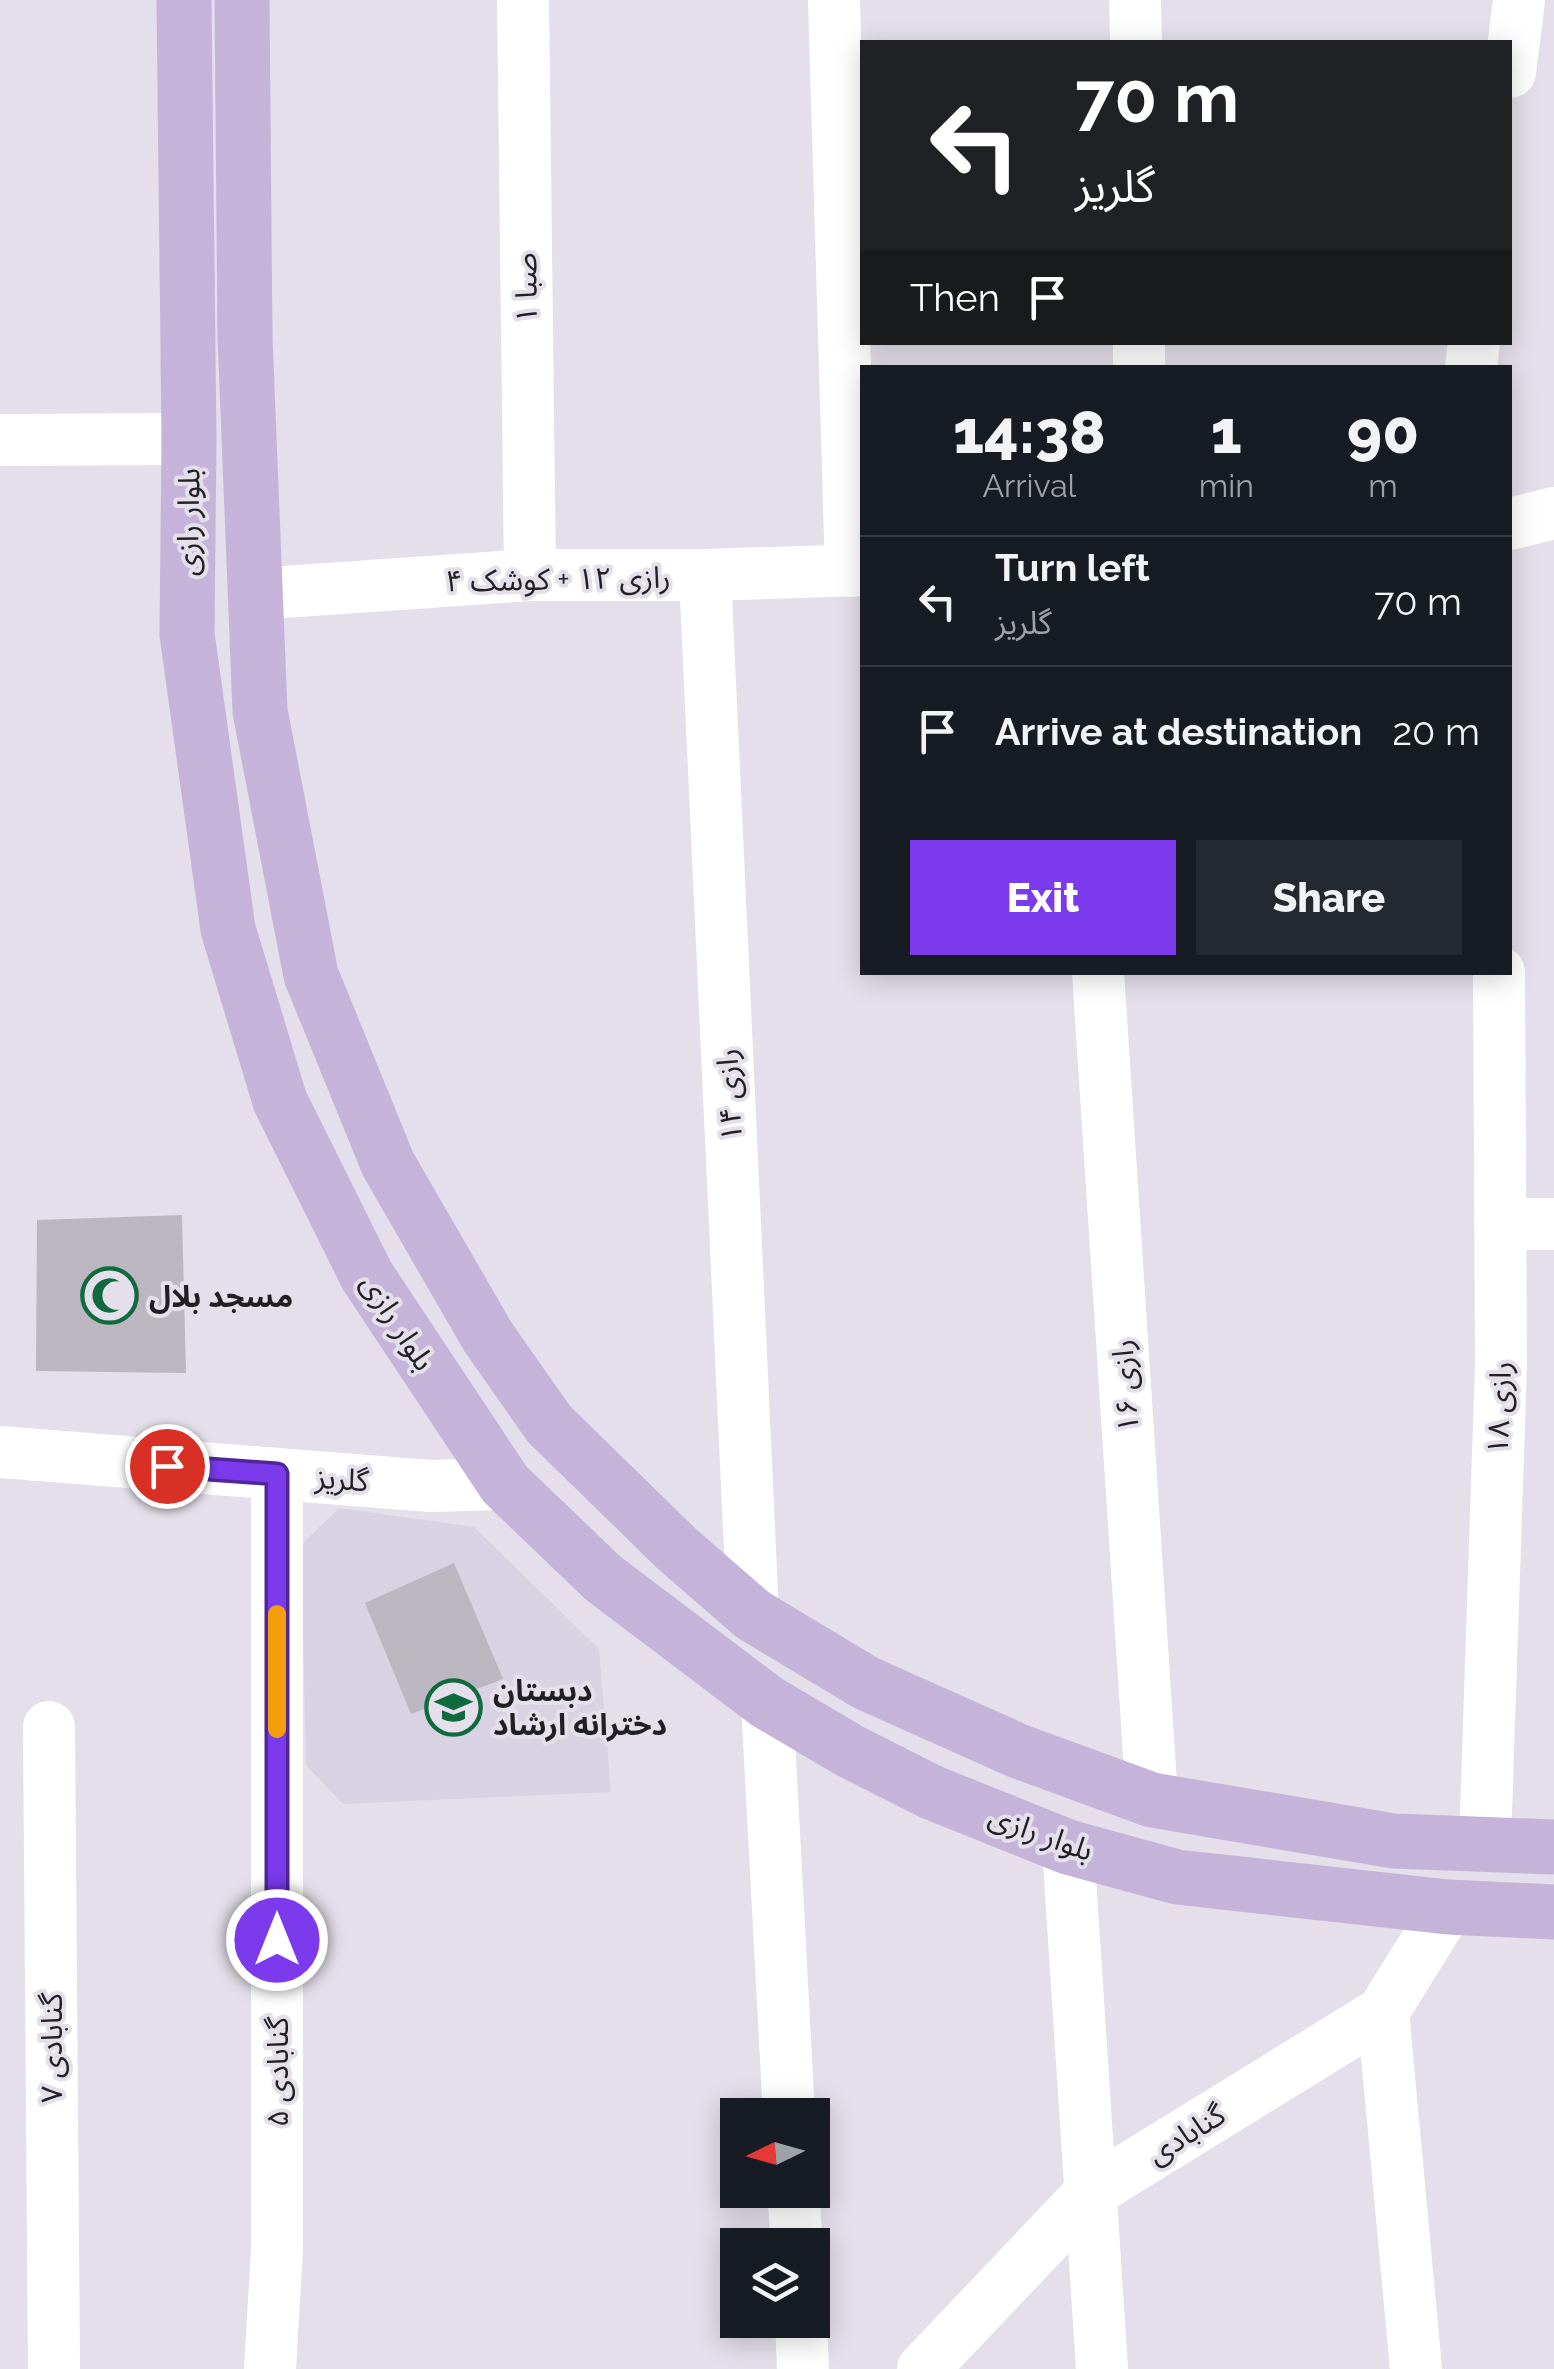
<!DOCTYPE html>
<html lang="en">
<head>
<meta charset="utf-8">
<style>
	body { margin:0; font-family:Raleway,"Noto Sans Arabic",sans-serif; background:#242831; color:#f1f3f6; height:100vh; display:flex; flex-direction:column; font-size:38px; white-space:nowrap }
	* { box-sizing:border-box; margin:0 }
	p { font-size:32px; color:#9ea1a6 }
	.icon { flex:none; width:55px; height:55px; fill:none; stroke:currentColor; stroke-width:2; stroke-linecap:round; stroke-linejoin:round }
	.map { position:relative; flex:1; overflow:hidden }
	.side { position:absolute; left:860px; top:365px; width:652px; height:610px; display:flex; flex-direction:column; background:#171b24; border-radius:0px; box-shadow:0 5px 25px #0003 }
	.side>* { flex:none }
	.banner { position:absolute; left:860px; top:40px; width:652px; height:305px; border-radius:0px; box-shadow:0 5px 25px #0003; background:#202124; color:#fff; overflow:hidden }
	.needle { width:65px; rotate:265deg }
	.fabs { position:absolute; left:720px; top:2098px; display:grid; gap:20px }
	.fabs a { display:grid; place-items:center; width:110px; height:110px; border-radius:0px; background:#171b24; box-shadow:0 5px 25px #0003; font-size:50px }
	.pin { position:absolute; display:grid; place-items:center; width:85px; height:85px; color:#fff; margin:-42px; border:5px solid #fff; border-radius:50%; box-shadow:0 2px 10px #0007 }
	.me { position:absolute; width:110px; margin:-55px; rotate:0deg; stroke-linejoin:round; filter:drop-shadow(0 0 8px #0008) }
	.turn { display:flex; align-items:center; gap:35px; height:210px; padding:0 50px; font-size:45px }
	.turn .icon { width:130px; height:130px; stroke-width:2.5 }
	.turn b { display:block; font-size:70px; line-height:85px }
	.then { display:flex; align-items:center; height:95px; padding:0 50px; background:#0003; gap:20px; font-size:38px }
	.eta { display:flex; justify-content:space-evenly; align-items:center; height:170px; text-align:center }
	.eta b { font-size:60px; font-weight:800; line-height:70px }
	.button { display:flex; gap:20px; margin-top:auto; padding:20px 50px }
	.button a { flex:1; height:115px; border-radius:0px; background:#7c3aed; color:#fff; font-size:40px; font-weight:800; line-height:115px; text-align:center }
	.button a+a { background:#242831; color:#f1f3f6 }
	ul { padding:0; list-style:none }
	li { display:flex; align-items:center; gap:30px; height:130px; padding:0 50px; border-top:2px solid #363941 }
	li div { flex:1 }
	li b { display:block; font-size:38px }
	li em { font-style:normal }
	.map>svg:first-child { display:block }
	.built { fill:#d9d2e3 }
	.building { fill:#bbb6c0 }
	.lines { fill:none; stroke-linecap:round; stroke-linejoin:round }
	.street { stroke:#fff; stroke-width:52 }
	.primary { stroke:#c5b3d9; stroke-width:55 }
	.route-casing { stroke:#51269a; stroke-width:25 }
	.route { stroke:#7c3aed; stroke-width:18 }
	.slow { stroke:#f59e0b; stroke-width:18 }
	.labels { text-anchor:middle; dominant-baseline:central; stroke-width:8; stroke-linejoin:round; paint-order:stroke }
	.street-label { font-size:30px; fill:#201f23; stroke:#e4dfea }
	.poi-label { font-size:30px; font-weight:bold; fill:#201f23; stroke:#e4dfea; text-anchor:start }
</style>
</head>
<body>
<div class="map">
<svg width="1554" height="2369" viewBox="0 0 1554 2369">
	<rect width="100%" height="100%" fill="#e4dfea"/>
	<path class="built" d="M339,1508L474,1527L599,1649L611,1792L343,1804L306,1765L301,1545Z"/>
	<g class="building">
		<path d="M182,1215L186,1373L36,1371L37,1220Z"/>
		<path d="M454,1563L503,1679L411,1714L365,1603Z"/>
	</g>
	<g class="lines">
		<g class="street">
			<path d="M523,0L530,575"/>
			<path d="M834,0L851,571"/>
			<path d="M1135,0L1136,42"/>
			<path d="M1510,72L1519,0"/>
			<path d="M1139,342V368"/>
			<path d="M1471,368L1474,342"/>
			<path d="M0,440L189,439"/>
			<path d="M1510,524L1554,513"/>
			<path d="M705,575L753,1615"/>
			<path d="M254,594L530,575H705L862,570"/>
			<path d="M1098,972L1152,1800"/>
			<path d="M1500,1224H1554"/>
			<path d="M0,1452L430,1486L505,1484"/>
			<path d="M767,1702L789,2115"/>
			<path d="M49,1727L54,2369"/>
			<path d="M1485,1843L1501,1365L1499,972"/>
			<path d="M1068,1847L1102,2369"/>
			<path d="M1383,2012L1416,2369"/>
			<path d="M793,2190L797,2245"/>
			<path d="M801,2320L803,2369"/>
			<path d="M270,2369L277,2250V1474"/>
			<path d="M923,2369L1091,2192L1383,2012L1448,1907"/>
		</g>
		<g class="primary">
			<path d="M184,0L189,439L187,634L228,929L280,1101L367,1276L505,1484L603,1578L767,1702L850,1751L931,1792L1068,1847L1177,1877L1448,1907L1554,1912"/>
			<path d="M242,0L245,337L260,711L311,975L388,1164L488,1337L549,1424L677,1549L753,1615L866,1683L1018,1751L1152,1800L1394,1841L1554,1847"/>
		</g>
	</g>
	<g class="lines">
		<defs>
			<path id="route" d="M167,1466L277,1474V1940"/>
		</defs>
		<use href="#route" class="route-casing"/>
		<use href="#route" class="route"/>
		<path class="slow" d="M277,1614V1729"/>
	</g>
	<defs>
		<symbol id="mosque-ring" viewBox="-11 -11 22 22"><circle r="9.5" fill="#e4dfea" stroke="#0f6a3d" stroke-width="1.5"/><path d="M3.5-4.9A6 6 0 1 0 3.5 4.9A5 5 0 1 1 3.5-4.9Z" fill="#0f6a3d"/></symbol>
		<symbol id="school-ring" viewBox="-11 -11 22 22"><circle r="9.5" fill="#e4dfea" stroke="#0f6a3d" stroke-width="1.5"/><path d="M0-5L7-2L0 1L-7-2ZM-4 1L0 2.5L4 1V4Q0 6-4 4Z" fill="#0f6a3d"/></symbol>
	</defs>
	<g fill-rule="evenodd">
		<use href="#mosque-ring" x="78" y="1264" width="63" height="63"/>
		<use href="#school-ring" x="422" y="1676" width="63" height="63"/>
	</g>
	<g class="labels">
		<g class="street-label">
			<text transform="translate(526 288) rotate(-91)">صبا ۱</text>
			<text transform="translate(188 522) rotate(-89)">بلوار رازی</text>
			<text transform="translate(558 579) rotate(-1)">رازی ۱۲ + کوشک ۴</text>
			<text transform="translate(729 1095) rotate(-93)">رازی ۱۴</text>
			<text transform="translate(398 1322) rotate(57)">بلوار رازی</text>
			<text transform="translate(1125 1386) rotate(-94)">رازی ۱۶</text>
			<text transform="translate(1499 1408) rotate(-88)">رازی ۱۸</text>
			<text transform="translate(342 1479) rotate(4)">گلریز</text>
			<text transform="translate(1041 1833) rotate(20)">بلوار رازی</text>
			<text transform="translate(51 2048) rotate(-90)">گنابادی ۷</text>
			<text transform="translate(277 2072) rotate(-90)">گنابادی ۵</text>
			<text transform="translate(1186 2134) rotate(-32)">گنابادی</text>
		</g>
		<g class="poi-label">
			<text x="149" y="1296">مسجد بلال</text>
			<text x="493" y="1690">دبستان<tspan x="493" dy="34">دخترانه ارشاد</tspan></text>
		</g>
	</g>
</svg>
<div class="fabs">
<a><svg class="needle" viewBox="-14 -14 28 28"><path d="M0-13l5 13h-10z" fill="#e53935"/><path d="M0 13l5-13h-10z" fill="#9ea1a6"/></svg></a>
<a><svg class="icon" aria-label="layers" viewBox="0 0 24 24"><path d="M12 4l9 5-9 5-9-5zM3 14l9 5 9-5"/></svg></a>
</div>
<div class="pin" style="left:167px;top:1466px;background:#d93025"><svg class="icon" aria-label="arrive" viewBox="0 0 24 24"><path d="M6 21V4h12l-3 4 3 4H6"/></svg></div>
<svg class="me" style="left:277px;top:1940px" viewBox="-20 -20 40 40"><circle r="17" fill="#7c3aed" stroke="#fff" stroke-width="3"/><path d="M0-11L8 9 0 5-8 9z" fill="#fff"/></svg>
<div class="banner">
<div class="turn"><svg class="icon" aria-label="left" viewBox="0 0 24 24"><path d="M17 20v-9H6M10 6l-5 5 5 5"/></svg><div><b>70 m</b>گلریز</div></div>
<div class="then">Then<svg class="icon" aria-label="arrive" viewBox="0 0 24 24"><path d="M6 21V4h12l-3 4 3 4H6"/></svg></div>
</div>
<section class="side">
<div class="eta">
<div><b>14:38</b><p>Arrival</p></div>
<div><b>1</b><p>min</p></div>
<div><b>90</b><p>m</p></div>
</div>
<ul>
<li><svg class="icon" aria-label="left" viewBox="0 0 24 24"><path d="M17 20v-9H6M10 6l-5 5 5 5"/></svg><div><b>Turn left</b><p>گلریز</p></div><em>70 m</em></li>
<li><svg class="icon" aria-label="arrive" viewBox="0 0 24 24"><path d="M6 21V4h12l-3 4 3 4H6"/></svg><div><b>Arrive at destination</b></div><em>20 m</em></li>
</ul>
<div class="button"><a>Exit</a><a>Share</a></div>
</section>
</div>
</body>
</html>
